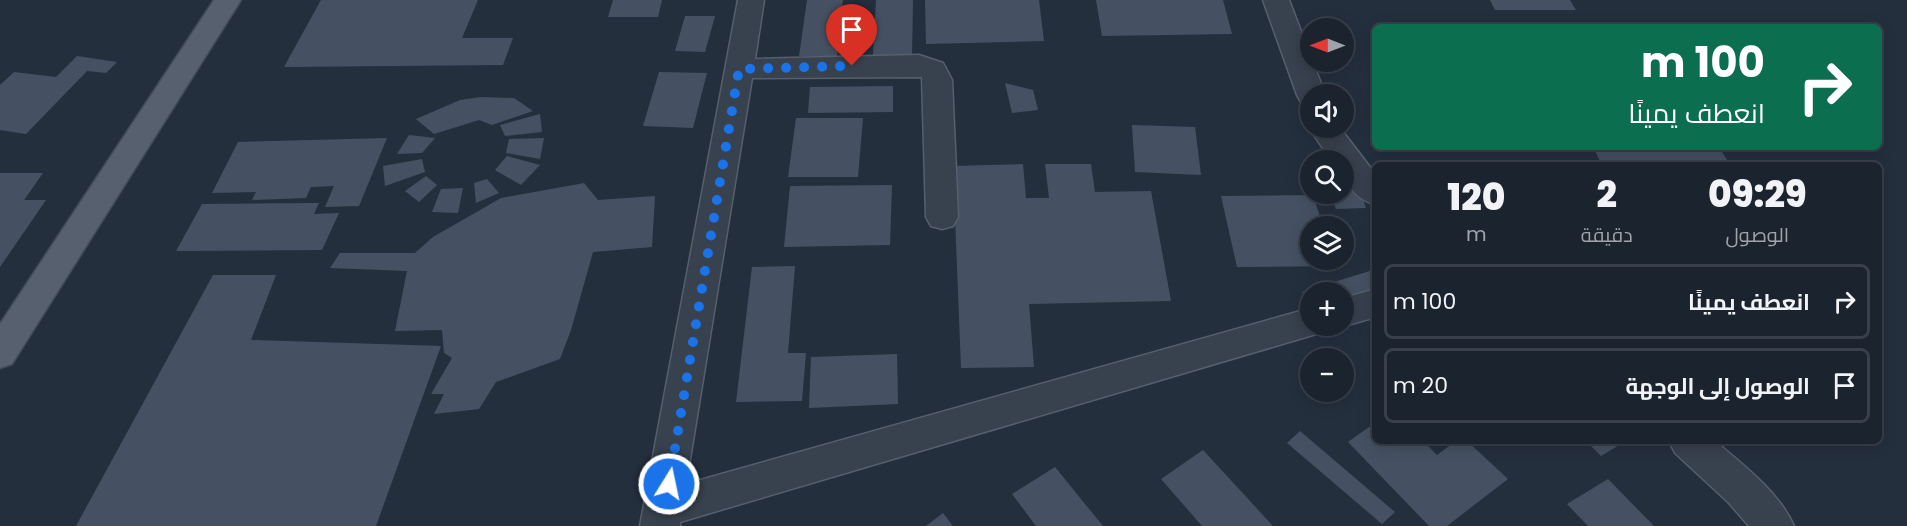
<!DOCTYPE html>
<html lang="ar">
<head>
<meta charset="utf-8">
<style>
	body { margin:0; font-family:Poppins,Cairo,sans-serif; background:#242b36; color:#f1f3f6; direction:rtl; height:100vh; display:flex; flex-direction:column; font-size:22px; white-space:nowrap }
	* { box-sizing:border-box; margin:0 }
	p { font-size:20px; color:#a0a4aa }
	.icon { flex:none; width:33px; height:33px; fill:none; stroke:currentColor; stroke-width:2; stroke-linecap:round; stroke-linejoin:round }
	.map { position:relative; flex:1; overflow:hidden; direction:ltr }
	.sheet { position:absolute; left:1372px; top:162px; width:510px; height:282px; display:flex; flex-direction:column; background:#1b232e; border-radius:9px; box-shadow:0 3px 15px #0003,0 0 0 2px #39404a; direction:rtl }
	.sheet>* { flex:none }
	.banner { position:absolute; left:1372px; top:24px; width:510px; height:126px; border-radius:9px; box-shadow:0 3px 15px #0003,0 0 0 2px #39404a; direction:rtl; background:#0b6e4f; color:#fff; overflow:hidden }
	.needle { width:39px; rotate:270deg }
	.buttons { position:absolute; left:1300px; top:18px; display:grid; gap:12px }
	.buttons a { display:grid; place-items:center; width:54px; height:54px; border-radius:50%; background:#1b232e; box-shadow:0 3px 15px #0003,0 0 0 2px #39404a; font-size:30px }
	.pin { position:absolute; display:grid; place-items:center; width:51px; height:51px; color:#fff; margin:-62px -26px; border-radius:50% 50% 50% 0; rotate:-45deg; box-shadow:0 0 6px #0007 }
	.pin .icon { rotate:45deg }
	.me { position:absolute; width:66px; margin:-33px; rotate:10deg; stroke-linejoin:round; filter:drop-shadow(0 0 4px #0008) }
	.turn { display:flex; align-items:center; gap:21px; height:126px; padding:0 18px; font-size:27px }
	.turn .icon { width:78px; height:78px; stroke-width:2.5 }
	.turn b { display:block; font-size:42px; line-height:51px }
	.eta { display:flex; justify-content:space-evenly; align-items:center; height:102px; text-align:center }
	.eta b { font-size:36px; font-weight:800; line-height:42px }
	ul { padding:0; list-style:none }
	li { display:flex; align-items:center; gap:18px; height:75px; margin:0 12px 9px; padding:0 6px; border:3px solid #39404a; border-radius:9px }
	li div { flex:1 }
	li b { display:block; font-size:22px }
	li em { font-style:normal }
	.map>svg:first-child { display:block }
	.building { fill:#455162 }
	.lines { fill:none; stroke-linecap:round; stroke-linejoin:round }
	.minor-casing { stroke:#565f6c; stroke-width:3 }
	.major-casing { stroke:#414a57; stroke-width:3 }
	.minor { fill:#38414e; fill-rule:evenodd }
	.major { fill:#56606e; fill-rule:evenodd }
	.route { stroke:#1a73e8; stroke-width:10; stroke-dasharray:0 18 }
</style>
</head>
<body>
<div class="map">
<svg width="1907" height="526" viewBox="0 0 1907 526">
	<rect width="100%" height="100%" fill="#242f3e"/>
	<g class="building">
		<path d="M321,0H478L462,38H513L503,65L284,67Z"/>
		<path d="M613,0H662L658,17H608Z"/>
		<path d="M807,0H843L837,56H799Z"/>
		<path d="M876,0H913L912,56H873Z"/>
		<path d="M925,0H1039L1044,41L926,44Z"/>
		<path d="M1096,0H1223L1232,34L1102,36Z"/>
		<path d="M1490,0H1570L1576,10H1495Z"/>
		<path d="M685,16H715L705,52L675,51Z"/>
		<path d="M77,56L117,62L106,73L87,71L26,134L0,130V85L14,72L56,77Z"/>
		<path d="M659,72L707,73L693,128L643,126Z"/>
		<path d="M1005,83L1033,90L1038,110L1012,113Z"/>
		<path d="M893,86V112L808,113L810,87Z"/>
		<path d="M481,97L514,98L533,111L492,125L479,120L434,134L416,119L460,100Z"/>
		<path d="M540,114L542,132L505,136L500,125Z"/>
		<path d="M796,118H863L858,177H788Z"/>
		<path d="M1132,125L1195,127L1201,175L1135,172Z"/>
		<path d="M409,135L435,138L422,153L397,154Z"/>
		<path d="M387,138L359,206L325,207L334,186L311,187L306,198L252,200L256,192L212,193L238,142Z"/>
		<path d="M544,138L540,159L506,153L509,139Z"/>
		<path d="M1593,147H1719L1730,165H1602Z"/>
		<path d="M507,156L540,165L521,185L495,170Z"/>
		<path d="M422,159L425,172L385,186L383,166Z"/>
		<path d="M1023,164L1026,198H1049L1045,164H1091L1095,192L1151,191L1171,301L1029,304L1034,367L961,368L953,166Z"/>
		<path d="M0,173H43L24,200H46L0,267Z"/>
		<path d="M426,176L437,185L419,202L405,191Z"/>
		<path d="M487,179L499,193L476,203L474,183Z"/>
		<path d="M584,183L598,200L655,196L652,247L593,252L571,330L560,359L496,382L479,409L434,414L444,394H431L452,358L444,353L442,330L395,331L407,271L330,268L340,253H415L433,237L501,198Z"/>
		<path d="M892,185L890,245L784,247L790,186Z"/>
		<path d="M463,188L458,213L432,212L441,189Z"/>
		<path d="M1360,190L1366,208L1336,209L1330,194Z"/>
		<path d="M1313,195L1323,226H1311V260H1332L1334,266L1237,267L1221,196Z"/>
		<path d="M319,203L314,214L339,213L322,250L176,251L202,204Z"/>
		<path d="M795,266L788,353H806L802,401L736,402L752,267Z"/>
		<path d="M1376,269V291L1344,301V292H1311V306L1302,292Z"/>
		<path d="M213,275H276L251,340L441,346L376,526H76Z"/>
		<path d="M897,354L898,404L809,408L811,357Z"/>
		<path d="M1376,422V441H1423L1437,455L1456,441H1467L1508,479L1447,526H1429L1348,442Z"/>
		<path d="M1300,431L1395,512L1382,524L1287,443Z"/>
		<path d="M1586,441H1626L1601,456Z"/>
		<path d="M1203,450L1273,526H1202L1161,479Z"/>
		<path d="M1055,467L1103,526H1036L1012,494Z"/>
		<path d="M1608,479L1654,526H1588L1567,504Z"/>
		<path d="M943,513L953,526H926Z"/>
	</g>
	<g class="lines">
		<defs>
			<g id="minor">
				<path d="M738,0H764L755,59L919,55L943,63L952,80L958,217L953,226L942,229L931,226L926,217L922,77L752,78L686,484L1311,308V326H1326L1323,332L680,522V526H640Z"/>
				<path d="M1263,0H1289L1325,94H1311V105L1301,102L1297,95Z"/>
				<path d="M1311,125V128H1340L1376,175V205C1353,198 1344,183 1344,160H1331L1309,128Z"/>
				<path d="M1376,289V317L1344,326H1342L1344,298Z"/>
				<path d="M1669,441H1715C1743,465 1778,491 1794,526H1749L1728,502L1675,453Z"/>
			</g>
			<path id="major" d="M214,0H241L12,364L0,368V324Z"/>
		</defs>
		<use href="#minor" class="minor-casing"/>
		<use href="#major" class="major-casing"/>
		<use href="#minor" class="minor"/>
		<use href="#major" class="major"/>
	</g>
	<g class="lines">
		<path class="route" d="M669,484L739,69L852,66"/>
	</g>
</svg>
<div class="buttons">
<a><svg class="needle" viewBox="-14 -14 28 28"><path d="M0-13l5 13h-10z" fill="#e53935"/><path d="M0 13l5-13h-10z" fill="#a0a4aa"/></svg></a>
<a><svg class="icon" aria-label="sound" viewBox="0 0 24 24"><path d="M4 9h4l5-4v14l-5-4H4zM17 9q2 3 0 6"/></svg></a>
<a><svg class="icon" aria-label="search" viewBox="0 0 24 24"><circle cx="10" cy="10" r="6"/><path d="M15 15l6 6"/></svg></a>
<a><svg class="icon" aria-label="layers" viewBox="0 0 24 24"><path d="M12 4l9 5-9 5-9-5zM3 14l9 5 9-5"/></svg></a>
<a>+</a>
<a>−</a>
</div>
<div class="pin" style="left:852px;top:66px;background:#d93025"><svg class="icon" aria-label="arrive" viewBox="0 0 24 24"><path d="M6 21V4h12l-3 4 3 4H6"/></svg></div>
<svg class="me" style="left:669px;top:484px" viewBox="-20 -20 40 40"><circle r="17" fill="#1a73e8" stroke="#fff" stroke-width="3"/><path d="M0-11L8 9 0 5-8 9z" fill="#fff"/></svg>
<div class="banner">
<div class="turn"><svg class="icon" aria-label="right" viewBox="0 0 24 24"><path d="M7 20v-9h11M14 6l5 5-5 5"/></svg><div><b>100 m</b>انعطف يمينًا</div></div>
</div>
<section class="sheet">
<div class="eta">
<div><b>09:29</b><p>الوصول</p></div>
<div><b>2</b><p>دقيقة</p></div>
<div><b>120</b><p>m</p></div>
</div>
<ul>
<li><svg class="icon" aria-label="right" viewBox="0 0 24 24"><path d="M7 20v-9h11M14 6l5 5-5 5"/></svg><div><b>انعطف يمينًا</b></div><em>100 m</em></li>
<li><svg class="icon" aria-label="arrive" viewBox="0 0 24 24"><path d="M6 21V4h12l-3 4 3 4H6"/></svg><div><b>الوصول إلى الوجهة</b></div><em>20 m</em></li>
</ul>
</section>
</div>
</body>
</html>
